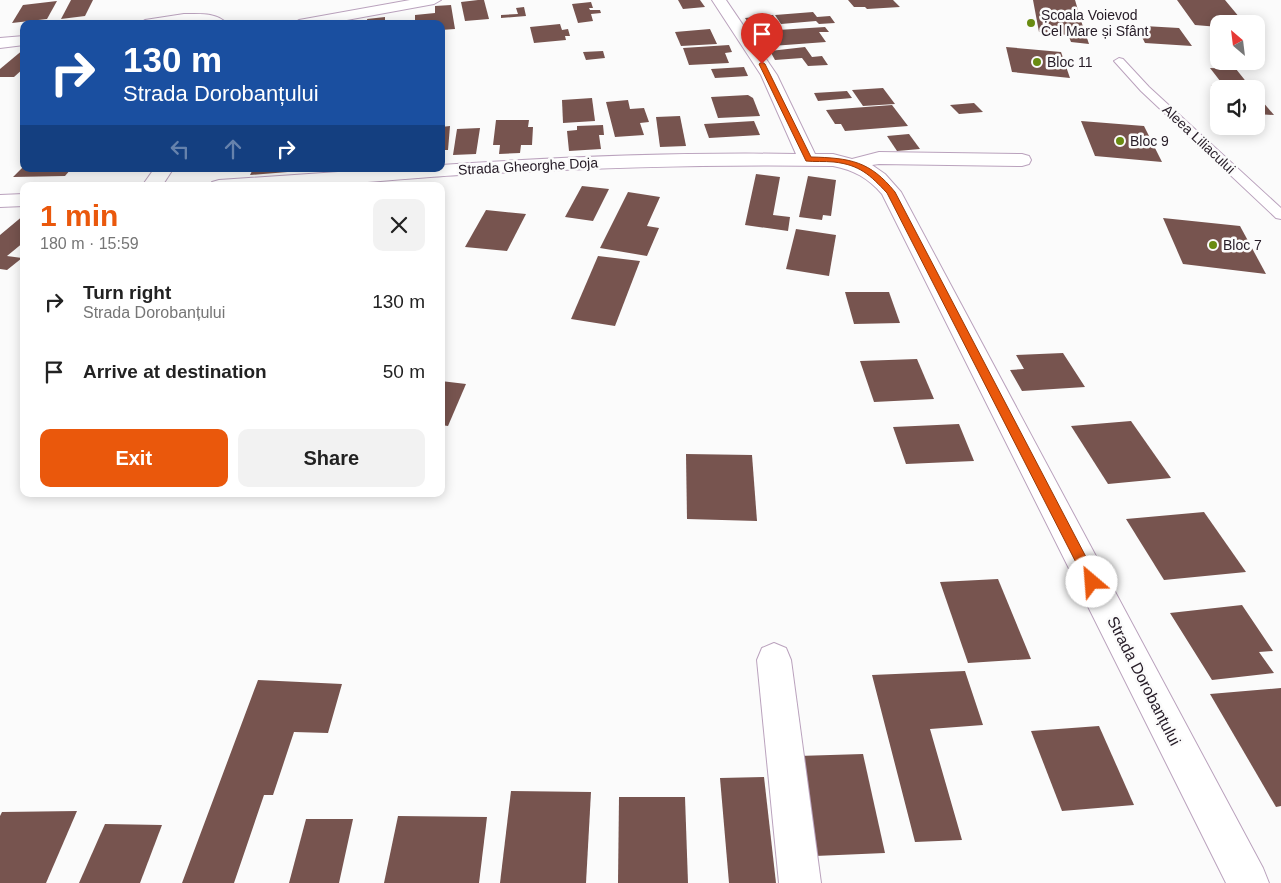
<!DOCTYPE html>
<html lang="en">
<head>
<meta charset="utf-8">
<style>
	body { margin:0; font-family:Helvetica,sans-serif; background:#f2f2f2; color:#222; height:100vh; display:flex; flex-direction:column; font-size:19px; white-space:nowrap }
	* { box-sizing:border-box; margin:0 }
	p { font-size:16px; color:#767676 }
	.icon { flex:none; width:28px; height:28px; fill:none; stroke:currentColor; stroke-width:2; stroke-linecap:round; stroke-linejoin:round }
	.map { position:relative; flex:1; overflow:hidden }
	.panel { position:absolute; left:20px; top:182px; width:425px; height:315px; display:flex; flex-direction:column; background:#fff; border-radius:10px; box-shadow:0 2px 12px #0003 }
	.panel>* { flex:none }
	.hud { position:absolute; left:20px; top:20px; width:425px; height:152px; border-radius:10px; box-shadow:0 2px 12px #0003; background:#1a4fa0; color:#fff; overflow:hidden }
	.needle { width:32px; rotate:332deg }
	.controls { position:absolute; left:1210px; top:15px; display:grid; gap:10px }
	.controls a { display:grid; place-items:center; width:55px; height:55px; border-radius:10px; background:#fff; box-shadow:0 2px 12px #0003; font-size:25px }
	.pin { position:absolute; display:grid; place-items:center; width:42px; height:42px; color:#fff; margin:-51px -21px; border-radius:50% 50% 50% 0; rotate:-45deg; box-shadow:0 0 5px #0007 }
	.pin .icon { rotate:45deg }
	.me { position:absolute; width:55px; margin:-28px; rotate:333deg; stroke-linejoin:round; filter:drop-shadow(0 0 4px #0008) }
	.turn { display:flex; align-items:center; gap:18px; height:105px; padding:0 20px; font-size:22px }
	.turn .icon { width:65px; height:65px; stroke-width:2.5 }
	.turn b { display:block; font-size:35px; line-height:42px }
	.lanes { display:flex; align-items:center; height:48px; padding:0 20px; background:#0003; justify-content:center; gap:25px; direction:ltr }
	.lanes .off { opacity:.35 }
	.round { display:grid; place-items:center; flex:none; width:52px; height:52px; border-radius:10px; background:#f2f2f2 }
	.head { display:flex; align-items:center; justify-content:space-between; height:85px; padding:0 20px }
	h1 { font-size:30px; font-weight:800; line-height:38px; color:#ea580c }
	.cta { display:flex; gap:10px; margin-top:auto; padding:10px 20px }
	.cta a { flex:1; height:58px; border-radius:10px; background:#ea580c; color:#fff; font-size:20px; font-weight:800; line-height:58px; text-align:center }
	.cta a+a { background:#f2f2f2; color:#222 }
	ul { padding:0; list-style:none }
	li { display:flex; align-items:center; gap:15px; height:70px; padding:0 20px }
	li div { flex:1 }
	li b { display:block; font-size:19px }
	li em { font-style:normal }
	.map>svg:first-child { display:block }
	.building { fill:#77544f }
	.lines { fill:none; stroke-linecap:round; stroke-linejoin:round }
	.lane-casing { stroke:#baa2bd; stroke-width:2 }
	.street-casing { stroke:#baa2bd; stroke-width:2 }
	.lane { fill:#fff; fill-rule:evenodd }
	.street { fill:#fff; fill-rule:evenodd }
	.route { fill:#ea580c; stroke:#983908 }
	.poi-dot { fill:#698b11; stroke:#fbfbfb; stroke-width:2 }
	.labels { text-anchor:middle; dominant-baseline:central; stroke-width:5; stroke-linejoin:round; paint-order:stroke }
	.far-poi-label { font-size:14px; fill:#251b26; stroke:#fbfbfb; text-anchor:start }
	.far-street-label { font-size:14px; fill:#251b26; stroke:#fbfbfb }
	.street-label { font-size:16px; fill:#251b26; stroke:#fbfbfb }
</style>
</head>
<body>
<div class="map">
<svg width="1281" height="883" viewBox="0 0 1281 883">
	<rect width="100%" height="100%" fill="#fbfbfb"/>
	<g class="building">
		<path d="M71,0H93L85,16L61,19Z"/>
		<path d="M478,0H484L489,19L465,21L461,2Z"/>
		<path d="M678,0H700L705,7L683,9Z"/>
		<path d="M848,0H893L900,7L867,9L865,7H854Z"/>
		<path d="M1033,0H1075L1086,37L1039,32Z"/>
		<path d="M1177,0H1225L1245,24H1219V27L1195,25Z"/>
		<path d="M57,1L47,19L12,23L23,5Z"/>
		<path d="M591,2L593,8H589L590,10H600L601,13L591,14L593,21L578,23L572,4Z"/>
		<path d="M451,5L455,29L441,30V24H415V15L435,13V6Z"/>
		<path d="M524,7L526,16L501,18V15L518,14L516,8Z"/>
		<path d="M813,12L817,17L830,16L835,23L819,24L816,21L781,24L775,15Z"/>
		<path d="M773,15L778,23L750,25L745,18Z"/>
		<path d="M385,17V24H368L367,19Z"/>
		<path d="M560,24L562,30L568,29L570,36H565L566,40L534,43L530,27Z"/>
		<path d="M1144,26L1179,28L1192,46L1145,43L1140,33L1149,34Z"/>
		<path d="M825,27L829,32H819L826,42L772,46L762,31Z"/>
		<path d="M710,29L717,44L681,46L675,32Z"/>
		<path d="M1069,37L1087,38L1089,44L1071,42Z"/>
		<path d="M729,45L732,52L725,53L729,63L689,65L683,48Z"/>
		<path d="M805,47L812,57L822,56L828,65L808,66L802,58L775,60L770,51Z"/>
		<path d="M1006,47L1061,52L1070,78L1012,72Z"/>
		<path d="M24,49V68L14,77H0V69Z"/>
		<path d="M603,51L605,58L586,60L583,52Z"/>
		<path d="M744,67L748,76L715,78L711,69Z"/>
		<path d="M1210,68L1236,69L1252,89H1219V95L1211,85L1224,86Z"/>
		<path d="M883,88L895,104L863,106L852,90Z"/>
		<path d="M847,91L852,98L818,101L814,93Z"/>
		<path d="M1256,94L1274,115L1256,114Z"/>
		<path d="M748,95L753,98L760,116L718,118L711,97Z"/>
		<path d="M592,98L595,121L563,123L562,100Z"/>
		<path d="M628,100L630,109L644,108L649,122L640,123L644,135L615,137L606,102Z"/>
		<path d="M974,103L983,112L959,114L950,105Z"/>
		<path d="M892,105L908,126L845,131L841,124H835L826,110Z"/>
		<path d="M680,116L686,146L660,147L656,117Z"/>
		<path d="M496,120H529L528,127H533L532,145H521L520,153L499,154L500,145H493Z"/>
		<path d="M754,121L760,135L709,138L704,124Z"/>
		<path d="M1081,121L1144,126L1162,162L1095,156Z"/>
		<path d="M603,125L604,135H599L601,149L569,151L567,131L577,130V126Z"/>
		<path d="M450,126L448,150H441V127Z"/>
		<path d="M480,128L476,154L453,155L457,129Z"/>
		<path d="M909,134L920,149L897,151L887,136Z"/>
		<path d="M24,166V169H71L65,176L13,177Z"/>
		<path d="M253,169H301L300,171L250,175Z"/>
		<path d="M756,174L780,177L773,215L790,217L788,231L745,225Z"/>
		<path d="M808,176L836,180L831,216L823,215L822,220L799,217Z"/>
		<path d="M582,186L609,189L593,221L565,217Z"/>
		<path d="M628,192L660,197L647,226L659,228L647,256L600,248Z"/>
		<path d="M486,210L526,214L507,251L465,247Z"/>
		<path d="M24,215V242L7,256L22,258L7,270L0,269V235Z"/>
		<path d="M1163,218L1240,226L1266,274L1183,264Z"/>
		<path d="M796,229L836,235L829,276L786,269Z"/>
		<path d="M598,256L640,261L615,326L571,319Z"/>
		<path d="M845,292H889L900,323L854,324Z"/>
		<path d="M1063,353L1085,387L1022,391L1010,370L1024,369L1016,355Z"/>
		<path d="M917,359L934,399L874,402L860,361Z"/>
		<path d="M441,381L466,384L448,426L441,425Z"/>
		<path d="M1131,421L1171,478L1108,484L1071,426Z"/>
		<path d="M959,424L974,461L906,464L893,427Z"/>
		<path d="M686,454L752,455L757,521L687,519Z"/>
		<path d="M1204,512L1246,572L1164,580L1126,519Z"/>
		<path d="M998,579L1031,659L968,663L940,582Z"/>
		<path d="M1242,605L1273,651L1259,652L1274,673L1212,680L1170,613Z"/>
		<path d="M965,671L983,725L930,729L962,840L915,842L872,675Z"/>
		<path d="M258,680L342,684L328,733L294,732L273,795H264L234,883H182Z"/>
		<path d="M1281,688V806L1276,807L1210,694Z"/>
		<path d="M1099,726L1134,805L1062,811L1031,731Z"/>
		<path d="M863,754L885,853L815,856L798,756Z"/>
		<path d="M764,777L776,883H729L720,778Z"/>
		<path d="M511,791L591,792L586,883H500Z"/>
		<path d="M619,797H685L688,883H618Z"/>
		<path d="M77,811L46,883H0V816L2,812Z"/>
		<path d="M398,816L487,817L479,883H384Z"/>
		<path d="M306,819H353L339,883H289Z"/>
		<path d="M105,824L162,825L140,883H79Z"/>
	</g>
	<g class="lines">
		<defs>
			<path id="lane" d="M1119,58L1123,59L1149,87L1281,208V219L1276,218L1141,91L1114,61Z"/>
			<g id="street">
				<path d="M410,0H441L434,4L325,24H292L299,20Z"/>
				<path d="M712,0H726L777,75L815,154H833L852,159L879,152L1022,154L1029,156L1031,160L1029,164L1022,166L879,164L872,165L885,174L901,192L1263,868L1269,883H1226L882,194C868,178 854,170 833,166C708,164 583,168 459,175C376,180 292,192 209,186L212,182L219,180L382,169H441V165C559,157 678,152 796,154L761,75Z"/>
				<path d="M184,14C198,14 218,12 227,24H138L145,20Z"/>
				<path d="M24,36V45L0,48V38Z"/>
				<path d="M154,169H173L162,186H142Z"/>
				<path d="M24,194V206L0,207V195Z"/>
				<path d="M774,643L786,648L791,660L821,883H779L757,660L762,648Z"/>
			</g>
		</defs>
		<use href="#lane" class="lane-casing"/>
		<use href="#street" class="street-casing"/>
		<use href="#lane" class="lane"/>
		<use href="#street" class="street"/>
	</g>
	<path class="route" d="M762,62L765,64L811,157C850,158 870,161 895,192L1097,578L1099,582L1097,586L1092,588L1088,586L887,193C870,175 860,165 834,162C824,161 815,162 806,161L759,64Z"/>
	<g class="poi-dot">
		<circle cx="1031" cy="23" r="5"/>
		<circle cx="1037" cy="62" r="5"/>
		<circle cx="1120" cy="141" r="5"/>
		<circle cx="1213" cy="245" r="5"/>
	</g>
	<g class="labels">
		<g class="far-poi-label">
			<text x="1041" y="15">Școala Voievod<tspan x="1041" dy="16">Cel Mare și Sfânt</tspan></text>
			<text x="1047" y="62">Bloc 11</text>
			<text x="1130" y="141">Bloc 9</text>
			<text x="1223" y="245">Bloc 7</text>
		</g>
		<g class="far-street-label">
			<text transform="translate(1199 139) rotate(43)">Aleea Liliacului</text>
			<text transform="translate(528 166) rotate(-3)">Strada Gheorghe Doja</text>
		</g>
		<g class="street-label">
			<text transform="translate(1144 681) rotate(63)">Strada Dorobanțului</text>
		</g>
	</g>
</svg>
<div class="controls">
<a><svg class="needle" viewBox="-14 -14 28 28"><path d="M0-13l5 13h-10z" fill="#e53935"/><path d="M0 13l5-13h-10z" fill="#767676"/></svg></a>
<a><svg class="icon" aria-label="sound" viewBox="0 0 24 24"><path d="M4 9h4l5-4v14l-5-4H4zM17 9q2 3 0 6"/></svg></a>
</div>
<div class="pin" style="left:762px;top:64px;background:#d93025"><svg class="icon" aria-label="arrive" viewBox="0 0 24 24"><path d="M6 21V4h12l-3 4 3 4H6"/></svg></div>
<svg class="me" style="left:1092px;top:582px" viewBox="-20 -20 40 40"><circle r="19" fill="#fff"/><path d="M0-13L10 11 0 6-10 11z" fill="#ea580c"/></svg>
<div class="hud">
<div class="turn"><svg class="icon" aria-label="right" viewBox="0 0 24 24"><path d="M7 20v-9h11M14 6l5 5-5 5"/></svg><div><b>130 m</b>Strada Dorobanțului</div></div>
<div class="lanes"><svg class="icon off" aria-label="left" viewBox="0 0 24 24"><path d="M17 20v-9H6M10 6l-5 5 5 5"/></svg><svg class="icon off" aria-label="ahead" viewBox="0 0 24 24"><path d="M12 20V5M6 11l6-6 6 6"/></svg><svg class="icon" aria-label="right" viewBox="0 0 24 24"><path d="M7 20v-9h11M14 6l5 5-5 5"/></svg></div>
</div>
<section class="panel">
<div class="head"><div><h1>1 min</h1><p>180 m · 15:59</p></div><a class="round"><svg class="icon" aria-label="close" viewBox="0 0 24 24"><path d="M6 6l12 12M18 6L6 18"/></svg></a></div>
<ul>
<li><svg class="icon" aria-label="right" viewBox="0 0 24 24"><path d="M7 20v-9h11M14 6l5 5-5 5"/></svg><div><b>Turn right</b><p>Strada Dorobanțului</p></div><em>130 m</em></li>
<li><svg class="icon" aria-label="arrive" viewBox="0 0 24 24"><path d="M6 21V4h12l-3 4 3 4H6"/></svg><div><b>Arrive at destination</b></div><em>50 m</em></li>
</ul>
<div class="cta"><a>Exit</a><a>Share</a></div>
</section>
</div>
</body>
</html>
